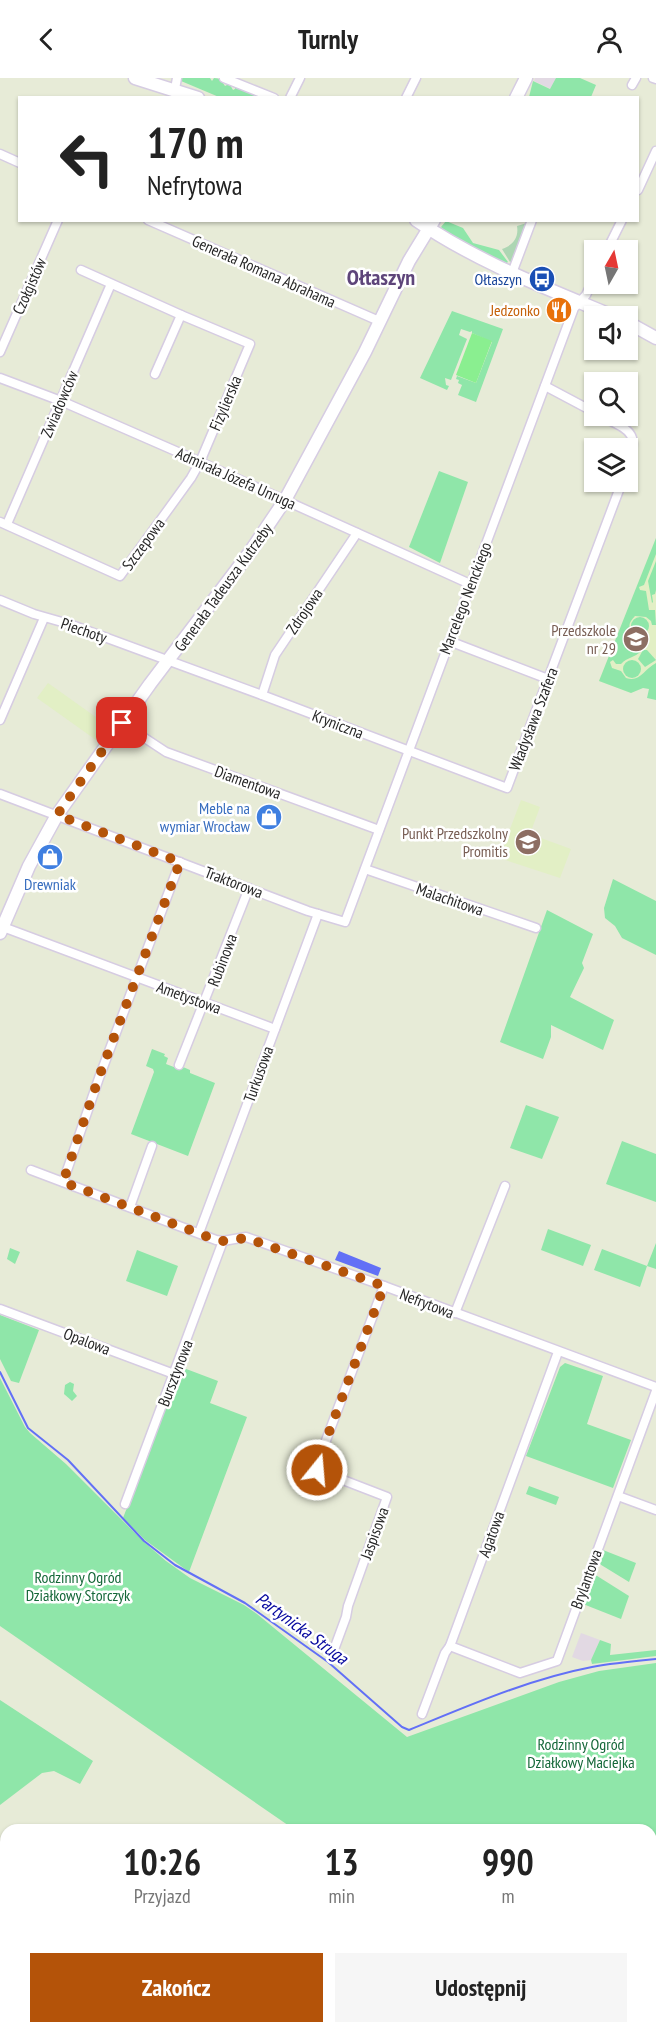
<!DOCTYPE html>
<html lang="pl">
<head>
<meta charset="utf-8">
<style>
	body { margin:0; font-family:"PT Sans Narrow",sans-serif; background:#f6f6f6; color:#222; height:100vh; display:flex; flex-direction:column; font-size:22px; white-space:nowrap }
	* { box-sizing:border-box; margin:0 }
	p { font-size:20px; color:#767676 }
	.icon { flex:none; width:33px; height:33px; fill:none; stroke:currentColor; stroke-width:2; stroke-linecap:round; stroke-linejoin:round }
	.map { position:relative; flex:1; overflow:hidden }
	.side { position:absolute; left:0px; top:1746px; width:657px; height:210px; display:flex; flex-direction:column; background:#fff; border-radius:18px 18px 0 0; box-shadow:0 2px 4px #0004 }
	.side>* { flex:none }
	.banner { position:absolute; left:18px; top:18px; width:621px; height:126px; border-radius:0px; box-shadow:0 2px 4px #0004; background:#fff; color:#222; overflow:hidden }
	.needle { width:39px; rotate:9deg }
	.fabs { position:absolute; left:584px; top:162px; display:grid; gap:12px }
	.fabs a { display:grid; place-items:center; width:54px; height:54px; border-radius:0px; background:#fff; box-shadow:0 2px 4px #0004; font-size:30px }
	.pin { position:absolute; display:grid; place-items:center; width:51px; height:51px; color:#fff; margin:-26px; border-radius:12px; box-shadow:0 3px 9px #0006 }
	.me { position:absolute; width:66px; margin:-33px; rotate:17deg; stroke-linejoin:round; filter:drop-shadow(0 0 4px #0008) }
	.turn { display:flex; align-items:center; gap:21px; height:126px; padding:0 30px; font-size:27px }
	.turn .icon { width:78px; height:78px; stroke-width:2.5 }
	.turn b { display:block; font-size:42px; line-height:51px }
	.eta { display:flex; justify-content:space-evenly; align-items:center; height:102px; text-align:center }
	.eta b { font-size:36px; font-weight:700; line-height:42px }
	.primary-button { display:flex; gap:12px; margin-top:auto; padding:12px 30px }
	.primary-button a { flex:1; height:69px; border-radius:0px; background:#b45309; color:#fff; font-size:24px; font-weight:700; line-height:69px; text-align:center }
	.primary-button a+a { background:#f6f6f6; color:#222 }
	header { display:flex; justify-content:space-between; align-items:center; height:78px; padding:0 30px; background:#fff; font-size:27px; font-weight:700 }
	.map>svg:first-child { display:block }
	.industrial { fill:#e2d9e3 }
	.education { fill:#e2efc5 }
	.green { fill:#8fe6a9 }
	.cemetery { fill:#add6b3 }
	.pitch { fill:#8aef90 }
	.water { fill:#6270f6 }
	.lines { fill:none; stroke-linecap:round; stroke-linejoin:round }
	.stream { stroke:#6270f6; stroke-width:2 }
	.street-casing { stroke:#d6cce2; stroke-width:11 }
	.secondary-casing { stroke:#d6cce2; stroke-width:15 }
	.street { stroke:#fff; stroke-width:8 }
	.secondary { stroke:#fff; stroke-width:12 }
	.route { stroke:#b45309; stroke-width:10; stroke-dasharray:0 18 }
	.labels { text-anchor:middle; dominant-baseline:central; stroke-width:5; stroke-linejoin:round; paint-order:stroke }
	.street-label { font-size:16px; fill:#272727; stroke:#fff }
	.transit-label { font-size:16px; fill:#164399; stroke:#fff; text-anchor:end }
	.food-label { font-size:16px; fill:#c56008; stroke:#fff; text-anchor:end }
	.education-label { font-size:16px; fill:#785e54; stroke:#fff; text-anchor:end }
	.shop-label { font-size:16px; fill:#366cbe; stroke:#fff; text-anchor:end }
	.park-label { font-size:16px; fill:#146738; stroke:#fff }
	.water-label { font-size:18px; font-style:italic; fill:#05079e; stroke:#fff }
	.district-label { font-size:22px; font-weight:bold; fill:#5e457a; stroke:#fff }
</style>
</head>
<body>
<header><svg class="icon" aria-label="back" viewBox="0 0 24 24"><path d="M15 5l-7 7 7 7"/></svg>Turnly<svg class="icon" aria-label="person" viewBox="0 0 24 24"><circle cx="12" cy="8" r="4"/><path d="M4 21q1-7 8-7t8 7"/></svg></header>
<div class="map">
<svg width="656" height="1956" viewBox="0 0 656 1956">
	<rect width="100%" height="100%" fill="#e7ebd7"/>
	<g class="industrial">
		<path d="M535,0H556L551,11L534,3Z"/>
		<path d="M581,1555L600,1562L591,1582L583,1583L572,1579Z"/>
	</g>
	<g class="education">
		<path d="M656,460V604L631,615L599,603Z"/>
		<path d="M48,605L107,647L96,662L37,620Z"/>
		<path d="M521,722L540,729L530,756L571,771L560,800L499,780Z"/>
	</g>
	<g class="green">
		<path d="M181,0H210L212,3L214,0C220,0 222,3 225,8L227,7L226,5H229L233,12L235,11V8L266,19H219L181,3Z"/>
		<path d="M556,0H580L596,7L591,19H529L533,3L550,11Z"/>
		<path d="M446,143L463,150L473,165L499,172L508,184L505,186L446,156L441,149Z"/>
		<path d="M452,233L503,251L476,324L458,317L462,307L458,305L459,302L456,301L457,298L476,305L492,264L472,255V253L470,254L461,251L459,257L467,261L451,302L445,300L446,307L449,308L447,312L420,300Z"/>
		<path d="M439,393L468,404L440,485L409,469Z"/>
		<path d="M656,460V476L644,507L639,509L640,512L646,513L649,532H655L656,547H652L651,543L646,539L635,538C623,550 633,555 641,564V573C635,580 627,579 621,586H616L613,582L610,584L612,590L621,593L626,600C640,605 644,591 656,585V622L647,620L649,611L643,610L631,615L599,603Z"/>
		<path d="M656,483V512L655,516L652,517L653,524L652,525L648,503Z"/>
		<circle cx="640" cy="548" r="9"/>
		<path d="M643,572H647L656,582L645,589L638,581Z"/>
		<circle cx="632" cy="591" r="9"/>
		<path d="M613,801L656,823V877L622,860L615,848L605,840L604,830Z"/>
		<path d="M547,832L593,856L582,885L584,890L570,919L614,942L603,972L551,947V959L543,981L500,964Z"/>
		<path d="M152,971L165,976L164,978L168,980L166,986L179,991L183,989L190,992V995L215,1005L188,1078L131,1056L154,994L153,991L146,988Z"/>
		<path d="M526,1027L559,1039L542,1081L510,1070Z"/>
		<path d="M622,1063L656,1076V1124L606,1106Z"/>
		<path d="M548,1151L591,1167L583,1188L541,1172Z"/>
		<path d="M656,1165V1191L647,1188L640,1209L594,1192L602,1171L647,1188Z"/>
		<path d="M10,1170L20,1174L15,1186L7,1181Z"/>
		<path d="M137,1172L178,1188L167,1218L126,1203Z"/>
		<path d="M0,1237L39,1252L19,1305L11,1303L0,1281Z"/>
		<path d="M565,1285L603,1298L587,1346L631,1362L613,1410L526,1378L560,1289Z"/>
		<path d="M181,1289L218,1303L210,1325L247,1339L189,1494L145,1462L123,1440Z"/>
		<path d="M0,1300L25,1349L30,1355L66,1386L144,1464L166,1483L190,1500L244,1527L257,1536L407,1659L559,1604L599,1593L656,1585V1823L651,1824V1752H295L0,1548Z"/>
		<path d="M70,1304L74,1306L73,1313L77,1318L72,1323L64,1316L65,1307Z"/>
		<path d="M529,1408L559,1419L556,1427L526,1416Z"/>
		<path d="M603,1472L636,1485L629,1504L598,1485Z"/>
		<path d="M594,1496L629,1518L621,1541L583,1526Z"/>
		<path d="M600,1562L611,1566L610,1577L656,1572V1578L592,1586L591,1582Z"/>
		<path d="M0,1622L93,1683L80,1706L54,1693L42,1695L0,1727Z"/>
	</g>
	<path class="cemetery" d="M527,145L514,182L510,184L502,171C513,167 519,160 517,148Z"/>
	<path class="pitch" d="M472,255L492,263L476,305L456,297Z"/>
	<path class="water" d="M339,1173L381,1190L378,1198L335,1182Z"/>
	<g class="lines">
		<g class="stream">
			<path d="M0,1294L28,1350L68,1382L144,1463L175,1487L245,1525L328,1584L402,1649L409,1652C468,1628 529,1601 592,1589C613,1585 635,1583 656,1581"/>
			<path d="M651,1870L656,1852"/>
		</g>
		<defs>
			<g id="street">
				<path d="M224,0L274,20"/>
				<path d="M653,0L656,1"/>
				<path d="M632,7L636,0"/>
				<path d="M175,11L177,0"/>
				<path d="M290,20L300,0"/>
				<path d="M406,20L416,0"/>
				<path d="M0,76L20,85"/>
				<path d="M638,112L656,73"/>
				<path d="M148,142L379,243"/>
				<path d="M607,172L622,142"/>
				<path d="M512,195L532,142"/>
				<path d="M0,274L58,142"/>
				<path d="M155,296L181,237"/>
				<path d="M0,300L61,323L187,378L470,506"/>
				<path d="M545,308L594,334"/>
				<path d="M601,338C631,353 640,354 627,389"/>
				<path d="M0,444L120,498L191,400L200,384L250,266L181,237L81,192"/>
				<path d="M7,446L111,206"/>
				<path d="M0,522L34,536L69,546L262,617L507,710L622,404"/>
				<path d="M449,563L548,601"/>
				<path d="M262,617L275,577L357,455"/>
				<path d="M0,642L44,540"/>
				<path d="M122,645L166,674L379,752"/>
				<path d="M0,716L308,833L345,844L574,230L586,217L594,200"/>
				<path d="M365,791L536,850"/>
				<path d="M3,849L275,951"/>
				<path d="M179,987L249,810"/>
				<path d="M31,1092L216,1162L223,1163L246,1159L384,1208L656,1309"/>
				<path d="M63,1104L99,1000L180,784"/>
				<path d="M130,1129L152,1068"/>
				<path d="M199,1155L318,836"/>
				<path d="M0,1231L174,1296"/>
				<path d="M455,1235L505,1108"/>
				<path d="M618,1418L656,1432"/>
				<path d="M125,1426L223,1163"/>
				<path d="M450,1568L520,1595L557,1583L656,1313"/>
				<path d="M332,1577L346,1539L348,1528L387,1419L317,1392L316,1389L384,1208"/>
				<path d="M422,1636L445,1575L450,1568L558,1274"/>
			</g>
			<g id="secondary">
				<path d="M135,0L198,20"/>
				<path d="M516,20L526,0"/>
				<path d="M416,142C477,184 546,210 613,238"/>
				<path d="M627,244L656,260"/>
				<path d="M0,855L29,788L57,737L150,606L250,474L285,422L365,274L409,183L434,142"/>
				<path d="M651,1915L656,1882"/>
				<path d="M641,1956L643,1950"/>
			</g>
		</defs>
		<use href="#street" class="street-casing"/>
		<use href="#secondary" class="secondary-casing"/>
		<use href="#street" class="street"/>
		<use href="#secondary" class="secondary"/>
	</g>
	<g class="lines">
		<path class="route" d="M122,645L57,737L180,784L99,999L63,1104L216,1162L223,1163L246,1160L384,1208L316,1389L317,1392"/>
	</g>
	<defs>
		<symbol id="bus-disc" viewBox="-11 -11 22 22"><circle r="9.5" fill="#1a4fb4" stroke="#fff"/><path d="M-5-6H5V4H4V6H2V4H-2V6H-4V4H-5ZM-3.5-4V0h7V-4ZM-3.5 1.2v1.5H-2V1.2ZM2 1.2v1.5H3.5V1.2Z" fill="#fff"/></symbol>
		<symbol id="restaurant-disc" viewBox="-11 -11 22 22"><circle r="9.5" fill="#e8710a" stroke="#fff"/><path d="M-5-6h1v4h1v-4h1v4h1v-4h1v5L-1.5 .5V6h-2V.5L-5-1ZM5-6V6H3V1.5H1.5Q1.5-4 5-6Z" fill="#fff"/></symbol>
		<symbol id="school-disc" viewBox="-11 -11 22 22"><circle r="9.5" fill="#8d6e63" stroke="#fff"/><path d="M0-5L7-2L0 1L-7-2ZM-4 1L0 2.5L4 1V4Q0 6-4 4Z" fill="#fff"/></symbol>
		<symbol id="shop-disc" viewBox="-11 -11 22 22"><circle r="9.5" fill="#3f7fe0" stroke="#fff"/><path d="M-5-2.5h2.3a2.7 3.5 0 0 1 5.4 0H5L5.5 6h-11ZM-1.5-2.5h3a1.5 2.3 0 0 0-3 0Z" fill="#fff"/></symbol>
	</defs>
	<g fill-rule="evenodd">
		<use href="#bus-disc" x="527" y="186" width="30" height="30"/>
		<use href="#restaurant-disc" x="544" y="217" width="30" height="30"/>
		<use href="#school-disc" x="621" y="546" width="30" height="30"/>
		<use href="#shop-disc" x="254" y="724" width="30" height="30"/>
		<use href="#school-disc" x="513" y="749" width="30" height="30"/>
		<use href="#shop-disc" x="35" y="764" width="30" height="30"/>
	</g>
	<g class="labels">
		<g class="street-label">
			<text transform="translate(264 193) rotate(24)">Generała Romana Abrahama</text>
			<text transform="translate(29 208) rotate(-66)">Czołgistów</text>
			<text transform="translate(225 325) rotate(-67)">Fizylierska</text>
			<text transform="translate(59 326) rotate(-67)">Zwiadowców</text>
			<text transform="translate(236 400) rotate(24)">Admirała Józefa Unruga</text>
			<text transform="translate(143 466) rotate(-54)">Szczepowa</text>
			<text transform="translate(223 509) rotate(-54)">Generała Tadeusza Kutrzeby</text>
			<text transform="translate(465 520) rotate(-69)">Marcelego Nenckiego</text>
			<text transform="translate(304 533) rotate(-56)">Zdrojowa</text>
			<text transform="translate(84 552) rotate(19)">Piechoty</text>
			<text transform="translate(533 641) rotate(-69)">Władysława Szafera</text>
			<text transform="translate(338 646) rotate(21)">Kryniczna</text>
			<text transform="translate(248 704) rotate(20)">Diamentowa</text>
			<text transform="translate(234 804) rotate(21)">Traktorowa</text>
			<text transform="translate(450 821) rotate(19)">Malachitowa</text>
			<text transform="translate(222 882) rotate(-69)">Rubinowa</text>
			<text transform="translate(189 919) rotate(20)">Ametystowa</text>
			<text transform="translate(258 996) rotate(-70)">Turkusowa</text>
			<text transform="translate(427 1225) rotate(21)">Nefrytowa</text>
			<text transform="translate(87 1263) rotate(21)">Opalowa</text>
			<text transform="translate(175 1295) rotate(-69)">Bursztynowa</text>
			<text transform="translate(374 1455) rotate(-70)">Jaspisowa</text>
			<text transform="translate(491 1456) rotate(-70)">Agatowa</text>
			<text transform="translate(586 1501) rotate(-70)">Brylantowa</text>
		</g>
		<g class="transit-label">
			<text x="522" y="201">Ołtaszyn</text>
		</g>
		<g class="food-label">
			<text x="540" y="232">Jedzonko</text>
		</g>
		<g class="education-label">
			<text x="616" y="552">Przedszkole<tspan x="616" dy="18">nr 29</tspan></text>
			<text x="508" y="755">Punkt Przedszkolny<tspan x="508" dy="18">Promitis</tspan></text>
		</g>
		<g class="shop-label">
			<text x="250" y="730">Meble na<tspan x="250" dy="18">wymiar Wrocław</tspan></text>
			<text x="50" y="806" text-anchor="middle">Drewniak</text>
		</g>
		<g class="park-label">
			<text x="78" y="1499">Rodzinny Ogród<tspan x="78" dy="18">Działkowy Storczyk</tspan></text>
			<text x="581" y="1666">Rodzinny Ogród<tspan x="581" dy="18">Działkowy Maciejka</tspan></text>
		</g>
		<g class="water-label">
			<text transform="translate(302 1550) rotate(36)">Partynicka Struga</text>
		</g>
		<g class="district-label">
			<text x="381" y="199">Ołtaszyn</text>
		</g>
	</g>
</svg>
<div class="fabs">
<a><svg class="needle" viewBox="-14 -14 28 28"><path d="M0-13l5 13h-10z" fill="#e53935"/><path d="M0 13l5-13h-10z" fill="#767676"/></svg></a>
<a><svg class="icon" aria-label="sound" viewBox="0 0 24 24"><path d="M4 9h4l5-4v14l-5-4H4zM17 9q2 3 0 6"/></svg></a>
<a><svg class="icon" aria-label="search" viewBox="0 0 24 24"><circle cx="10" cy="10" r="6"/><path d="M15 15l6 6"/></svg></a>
<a><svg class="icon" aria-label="layers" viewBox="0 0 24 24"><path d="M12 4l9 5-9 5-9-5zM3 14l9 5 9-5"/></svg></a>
</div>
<div class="pin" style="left:122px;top:645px;background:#d93025"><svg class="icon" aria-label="arrive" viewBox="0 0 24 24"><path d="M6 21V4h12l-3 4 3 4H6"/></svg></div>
<svg class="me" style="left:317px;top:1392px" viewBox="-20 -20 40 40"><circle r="17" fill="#b45309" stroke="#fff" stroke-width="3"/><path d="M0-11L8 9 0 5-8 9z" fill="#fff"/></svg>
<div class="banner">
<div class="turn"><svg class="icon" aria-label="left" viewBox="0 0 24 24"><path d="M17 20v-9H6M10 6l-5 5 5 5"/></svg><div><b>170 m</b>Nefrytowa</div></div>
</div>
<section class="side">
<div class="eta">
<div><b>10:26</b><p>Przyjazd</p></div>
<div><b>13</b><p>min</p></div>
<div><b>990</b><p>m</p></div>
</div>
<div class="primary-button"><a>Zakończ</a><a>Udostępnij</a></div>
</section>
</div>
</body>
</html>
